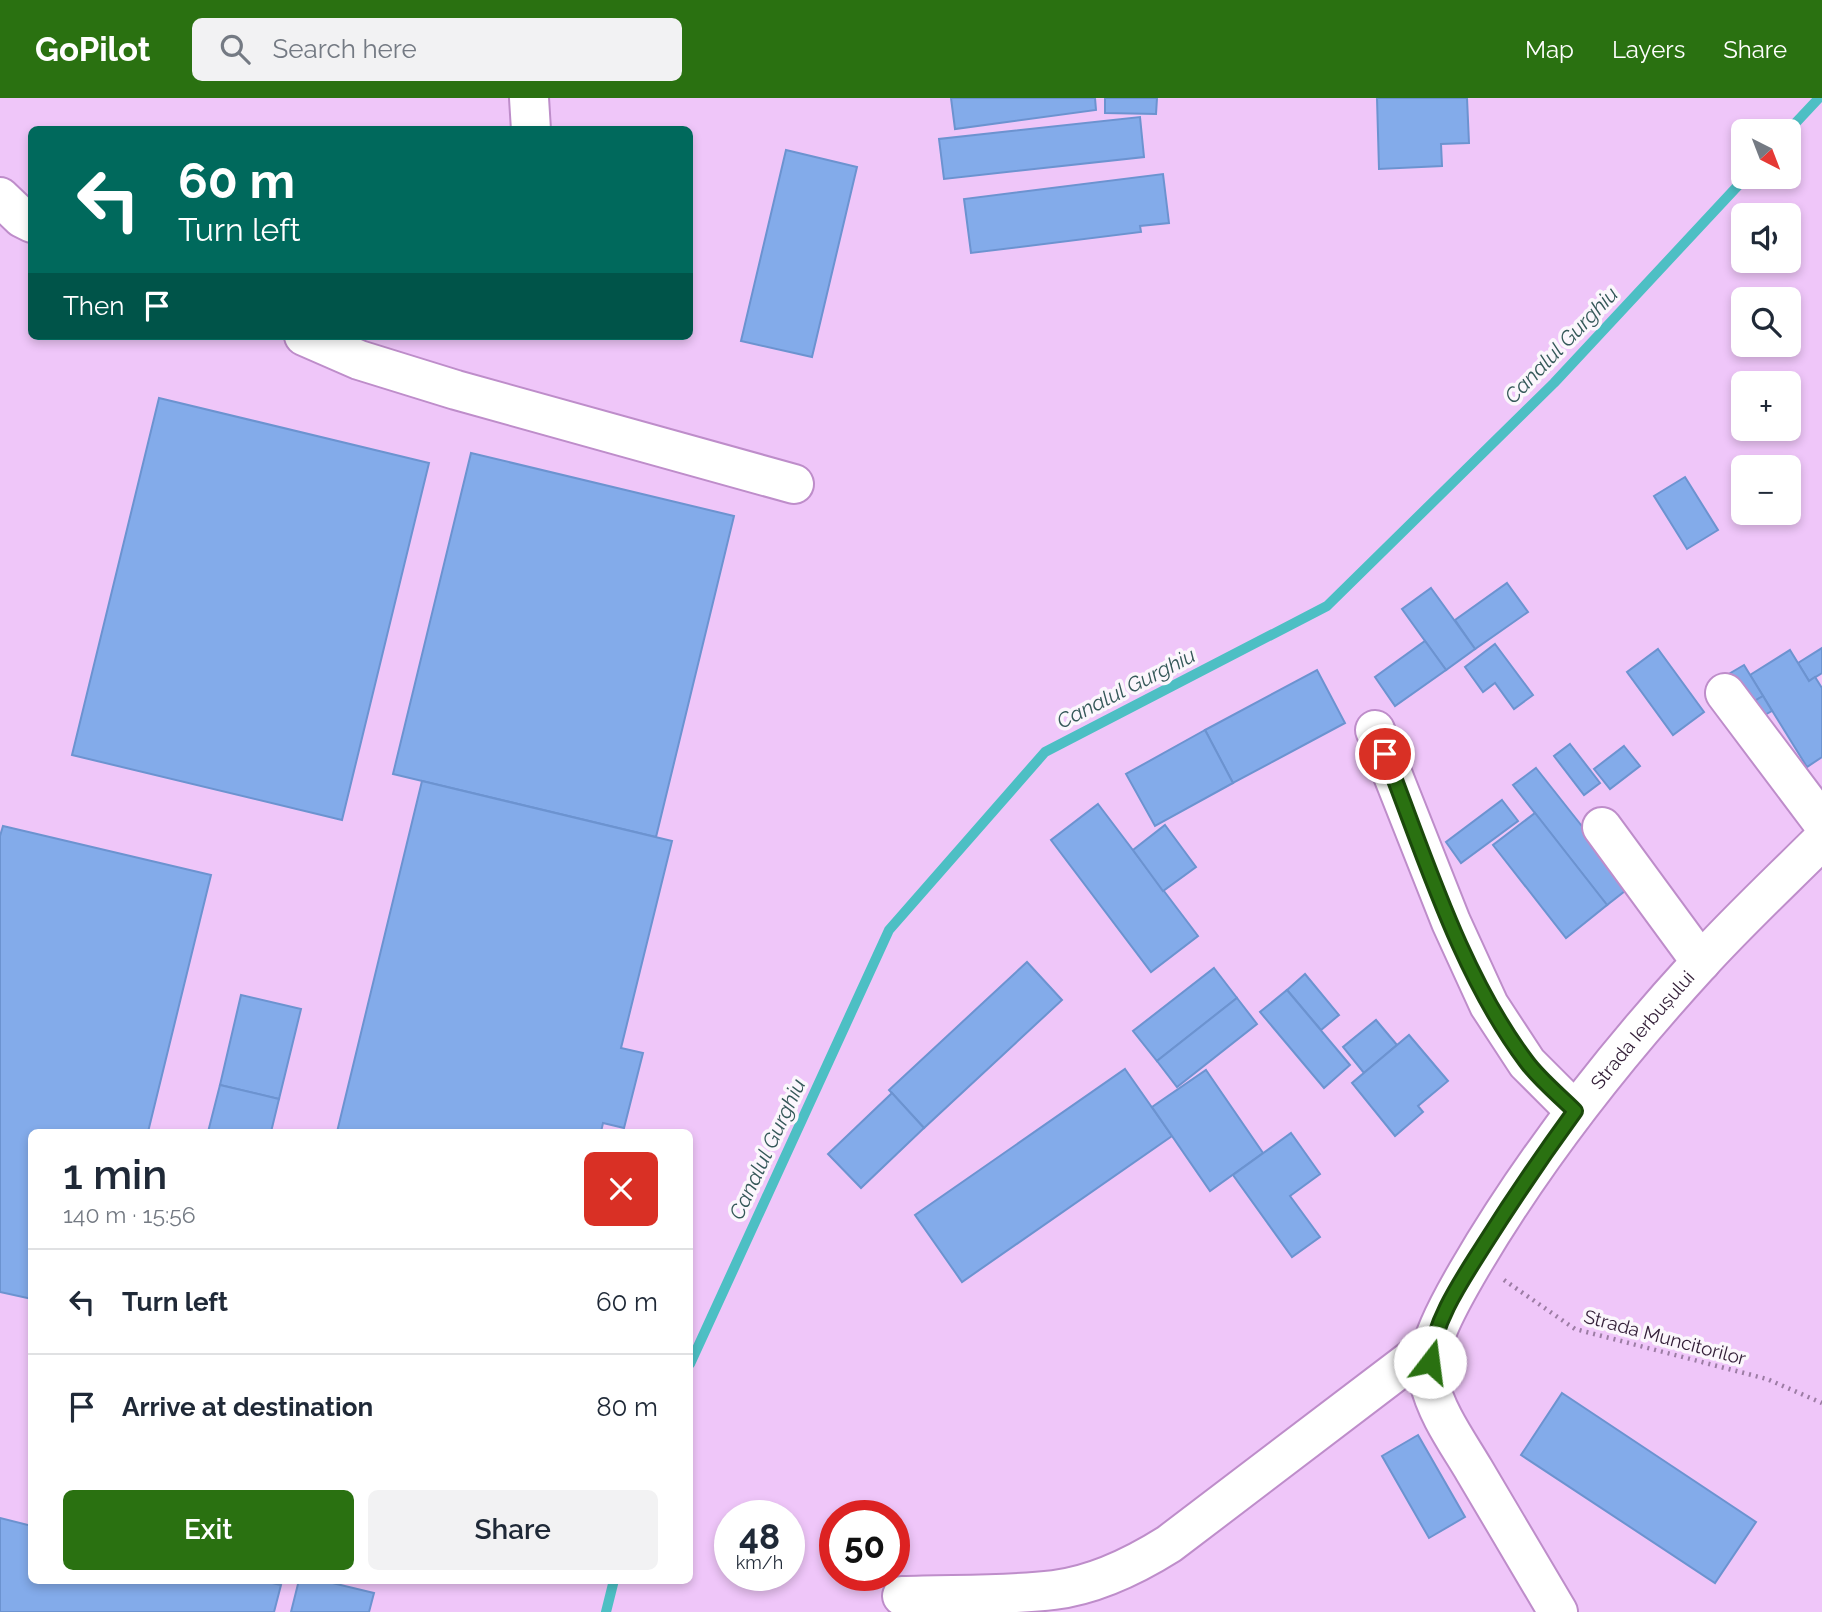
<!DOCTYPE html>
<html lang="en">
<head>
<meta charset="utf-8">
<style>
	body { margin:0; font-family:Raleway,sans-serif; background:#f2f2f3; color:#1f2937; height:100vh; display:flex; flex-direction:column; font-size:26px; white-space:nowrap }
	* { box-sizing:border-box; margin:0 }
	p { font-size:23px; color:#747a83 }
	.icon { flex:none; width:38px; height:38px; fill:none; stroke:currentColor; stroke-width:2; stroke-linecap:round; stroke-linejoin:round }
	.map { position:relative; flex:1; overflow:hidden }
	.side { position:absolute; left:28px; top:1031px; width:665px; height:455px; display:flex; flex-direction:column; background:#fff; border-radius:10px; box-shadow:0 4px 10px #0003 }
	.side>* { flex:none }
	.top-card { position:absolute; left:28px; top:28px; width:665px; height:214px; border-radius:10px; box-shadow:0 4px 10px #0003; background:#00695c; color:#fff; overflow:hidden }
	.needle { width:46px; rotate:138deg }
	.controls { position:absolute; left:1731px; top:21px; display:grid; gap:14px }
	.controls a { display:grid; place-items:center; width:70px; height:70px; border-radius:10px; background:#fff; box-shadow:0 4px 10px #0003; font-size:35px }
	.speed { position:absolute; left:714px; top:1402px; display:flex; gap:14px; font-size:35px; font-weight:700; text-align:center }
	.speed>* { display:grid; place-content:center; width:91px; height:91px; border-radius:50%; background:#fff; box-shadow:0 4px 10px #0003; line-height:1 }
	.speed small { font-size:18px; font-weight:400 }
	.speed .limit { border:10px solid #d22; background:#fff; color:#111 }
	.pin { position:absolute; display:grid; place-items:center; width:60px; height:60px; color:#fff; margin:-30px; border:4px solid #fff; border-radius:50%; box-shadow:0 2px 7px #0007 }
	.me { position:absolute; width:77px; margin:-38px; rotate:15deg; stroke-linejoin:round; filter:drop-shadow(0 0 5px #0008) }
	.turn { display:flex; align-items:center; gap:24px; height:147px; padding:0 35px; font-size:32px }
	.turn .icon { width:91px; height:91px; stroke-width:2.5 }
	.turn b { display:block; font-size:49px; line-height:60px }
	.then { display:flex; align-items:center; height:66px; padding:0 35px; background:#0003; gap:14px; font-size:26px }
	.round { display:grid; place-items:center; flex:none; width:74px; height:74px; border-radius:10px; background:#f2f2f3 }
	.overview { display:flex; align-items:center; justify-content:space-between; height:119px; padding:0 35px }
	h1 { font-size:42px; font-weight:600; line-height:52px }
	.primary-button { display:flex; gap:14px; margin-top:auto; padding:14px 35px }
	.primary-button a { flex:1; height:80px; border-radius:10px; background:#2a7111; color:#fff; font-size:28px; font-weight:600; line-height:80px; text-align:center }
	.primary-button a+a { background:#f2f2f3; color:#1f2937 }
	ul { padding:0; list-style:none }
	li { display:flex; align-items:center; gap:21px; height:105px; padding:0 35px; border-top:2px solid #e0e1e3 }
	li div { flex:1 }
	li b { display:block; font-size:26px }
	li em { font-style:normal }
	header { display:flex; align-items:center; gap:42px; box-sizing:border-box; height:98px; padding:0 35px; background:#2a7111; color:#fff }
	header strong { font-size:33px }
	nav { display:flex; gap:38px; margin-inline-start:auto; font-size:24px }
	.search { width:490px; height:63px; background:#f2f2f3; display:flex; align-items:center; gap:18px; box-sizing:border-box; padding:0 24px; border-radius:10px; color:#747a83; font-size:26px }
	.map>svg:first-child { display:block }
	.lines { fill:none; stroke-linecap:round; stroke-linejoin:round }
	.stream { stroke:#4dbfc4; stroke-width:10 }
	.building { fill:#83abea; stroke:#6c93d0; stroke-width:2 }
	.minor-casing { stroke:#be8dca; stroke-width:42 }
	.major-casing { stroke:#be8dca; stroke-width:42 }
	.path { stroke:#9c7ca4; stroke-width:4.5; stroke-dasharray:2 5; stroke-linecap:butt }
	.minor { stroke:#fff; stroke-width:38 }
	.major { stroke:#fff; stroke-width:38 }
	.route-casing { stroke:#1b490b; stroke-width:18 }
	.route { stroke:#2a7111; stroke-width:12 }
	.labels { text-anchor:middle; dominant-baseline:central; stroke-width:7; stroke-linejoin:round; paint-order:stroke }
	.street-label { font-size:19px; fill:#321e37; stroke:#fbf6fc }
	.water-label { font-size:21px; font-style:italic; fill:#355859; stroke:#fbf6fc }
</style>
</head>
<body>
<header>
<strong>GoPilot</strong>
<div class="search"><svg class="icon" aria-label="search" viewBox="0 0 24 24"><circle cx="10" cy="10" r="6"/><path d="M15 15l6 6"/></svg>Search here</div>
<nav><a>Map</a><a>Layers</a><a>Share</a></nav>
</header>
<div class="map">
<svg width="1822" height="1514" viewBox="0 0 1822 1514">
	<rect width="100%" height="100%" fill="#efc6f9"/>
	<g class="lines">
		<g class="stream">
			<path d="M1788,33L1819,0"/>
			<path d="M690,1266L889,832L1045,654L1327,508L1554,285L1746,79"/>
			<path d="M606,1514L614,1482"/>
		</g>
	</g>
	<g class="building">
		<path d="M951,0H1095L1096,12L955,31Z"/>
		<path d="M1105,0H1157L1156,16L1105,15Z"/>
		<path d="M1377,0H1467L1469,45L1441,46L1442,68L1379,71Z"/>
		<path d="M1140,19L1144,59L944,81L939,41Z"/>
		<path d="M786,52L857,69L812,259L741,243Z"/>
		<path d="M1163,76L1169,125L1140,128L1141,134L971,155L964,101Z"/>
		<path d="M159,300L429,365L342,722L72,657Z"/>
		<path d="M471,355L734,418L656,739L393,676Z"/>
		<path d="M1685,379L1718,432L1687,451L1654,398Z"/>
		<path d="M1747,415H1765L1751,423Z"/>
		<path d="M1507,485L1528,514L1475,551L1455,522Z"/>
		<path d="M1431,490L1475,551L1446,572L1402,511Z"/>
		<path d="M1425,543L1446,572L1395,608L1375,579Z"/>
		<path d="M1495,546L1533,597L1514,611L1495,585L1483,594L1465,569Z"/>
		<path d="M1822,550V575L1809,583L1798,565Z"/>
		<path d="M1658,551L1704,614L1673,637L1627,574Z"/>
		<path d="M1790,552L1809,583L1815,579L1822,590V659L1807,669L1750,577Z"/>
		<path d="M1744,567L1763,598L1746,608L1727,577Z"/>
		<path d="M1317,572L1345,625L1233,685L1205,632Z"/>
		<path d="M1763,598L1772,613L1754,623L1746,608Z"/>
		<path d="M1205,632L1233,685L1155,728L1126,676Z"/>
		<path d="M1570,646L1600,685L1584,697L1554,658Z"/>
		<path d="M1624,648L1640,668L1610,691L1594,671Z"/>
		<path d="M1536,670L1630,789L1607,807L1513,687Z"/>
		<path d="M422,683L672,743L621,950L643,955L624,1030L603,1025L601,1034H337Z"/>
		<path d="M1502,702L1518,723L1461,765L1446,744Z"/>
		<path d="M1098,706L1198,838L1151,874L1051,742Z"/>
		<path d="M1535,715L1607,807L1566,840L1493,747Z"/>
		<path d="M1165,727L1196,769L1163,793L1133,752Z"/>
		<path d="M3,728L211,777L148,1034H32V1201L0,1194V738Z"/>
		<path d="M1027,864L1062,902L924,1030L889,992Z"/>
		<path d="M1214,870L1237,900L1157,963L1133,933Z"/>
		<path d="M1305,876L1339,917L1321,932L1287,892Z"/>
		<path d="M1287,892L1350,967L1324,990L1260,914Z"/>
		<path d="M241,897L301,911L279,1001L220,987Z"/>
		<path d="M1237,900L1257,926L1177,989L1157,963Z"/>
		<path d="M1376,922L1397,947L1364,975L1343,949Z"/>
		<path d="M1409,937L1448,983L1418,1008L1423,1014L1395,1038L1352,985Z"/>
		<path d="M1125,971L1172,1038L962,1184L915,1117Z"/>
		<path d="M1206,972L1263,1055L1210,1093L1152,1009Z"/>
		<path d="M220,987L279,1001L271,1034H208Z"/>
		<path d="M892,995L924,1030L861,1090L828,1056Z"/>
		<path d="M1291,1035L1320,1076L1290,1098L1320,1139L1292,1159L1233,1077Z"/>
		<path d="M1562,1295L1756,1424L1715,1485L1521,1357Z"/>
		<path d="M1418,1337L1465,1419L1429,1440L1382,1358Z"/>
		<path d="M0,1420L32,1428V1482H259L281,1487L274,1514H0Z"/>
		<path d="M299,1482H320L374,1495L369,1514H291Z"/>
	</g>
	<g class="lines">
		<defs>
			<g id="minor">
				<path d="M529,0L531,32"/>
				<path d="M0,99L22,120L32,125"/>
				<path d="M304,238L359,262L456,292L794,386"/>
				<path d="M1725,595L1822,724"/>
				<path d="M1375,632L1451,824L1489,907L1527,965L1575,1013"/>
				<path d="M1602,729L1701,864"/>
				<path d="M902,1498C952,1496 1004,1498 1054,1492C1095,1487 1134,1468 1169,1446L1432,1246"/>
			</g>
			<g id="major">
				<path id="s1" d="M1558,1514C1530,1467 1502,1420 1474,1372C1458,1345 1436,1315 1429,1283C1422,1252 1452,1201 1467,1175C1532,1063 1612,961 1699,866C1738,823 1781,783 1822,742"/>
			</g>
		</defs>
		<use href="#minor" class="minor-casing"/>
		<use href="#major" class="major-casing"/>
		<path class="path" d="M1504,1182L1575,1231L1767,1281L1822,1305"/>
		<use href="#minor" class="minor"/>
		<use href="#major" class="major"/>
	</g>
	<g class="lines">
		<defs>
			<path id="route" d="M1385,656C1425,758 1460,875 1526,963C1539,981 1559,997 1575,1013C1543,1057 1513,1101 1484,1147C1462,1182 1434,1222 1430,1264"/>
		</defs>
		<use href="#route" class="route-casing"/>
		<use href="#route" class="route"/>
	</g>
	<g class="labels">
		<g class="street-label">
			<text stroke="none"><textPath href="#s1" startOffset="682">Strada Ierbușului</textPath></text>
			<text transform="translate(1665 1239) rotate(15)">Strada Muncitorilor</text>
		</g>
		<g class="water-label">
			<text transform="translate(1561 247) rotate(-46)">Canalul Gurghiu</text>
			<text transform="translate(1126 590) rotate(-27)">Canalul Gurghiu</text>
			<text transform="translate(767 1051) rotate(-65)">Canalul Gurghiu</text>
		</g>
	</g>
</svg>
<div class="controls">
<a><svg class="needle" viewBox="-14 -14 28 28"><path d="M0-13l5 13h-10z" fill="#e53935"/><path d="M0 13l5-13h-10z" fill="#747a83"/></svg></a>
<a><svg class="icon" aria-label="sound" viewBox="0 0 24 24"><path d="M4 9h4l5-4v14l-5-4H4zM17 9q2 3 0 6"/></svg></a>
<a><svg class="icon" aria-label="search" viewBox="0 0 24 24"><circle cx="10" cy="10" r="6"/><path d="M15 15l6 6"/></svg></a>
<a>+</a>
<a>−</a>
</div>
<div class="speed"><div>48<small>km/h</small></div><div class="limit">50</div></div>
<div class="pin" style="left:1385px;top:656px;background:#d93025"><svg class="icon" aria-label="arrive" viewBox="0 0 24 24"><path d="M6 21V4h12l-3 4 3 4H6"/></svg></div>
<svg class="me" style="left:1430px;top:1264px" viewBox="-20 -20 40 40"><circle r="19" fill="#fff"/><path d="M0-13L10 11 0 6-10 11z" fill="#2a7111"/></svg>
<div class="top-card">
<div class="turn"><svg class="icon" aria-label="left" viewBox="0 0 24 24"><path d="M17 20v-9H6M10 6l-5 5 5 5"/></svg><div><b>60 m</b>Turn left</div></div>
<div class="then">Then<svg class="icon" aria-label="arrive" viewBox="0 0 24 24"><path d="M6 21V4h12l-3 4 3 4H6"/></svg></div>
</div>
<section class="side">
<div class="overview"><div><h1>1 min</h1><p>140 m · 15:56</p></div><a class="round" style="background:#d93025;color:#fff"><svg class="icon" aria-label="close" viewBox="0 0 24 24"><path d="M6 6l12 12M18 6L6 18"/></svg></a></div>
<ul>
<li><svg class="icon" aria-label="left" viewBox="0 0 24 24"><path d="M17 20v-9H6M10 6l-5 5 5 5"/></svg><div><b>Turn left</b></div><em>60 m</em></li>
<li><svg class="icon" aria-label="arrive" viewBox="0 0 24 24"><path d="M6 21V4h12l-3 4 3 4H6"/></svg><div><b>Arrive at destination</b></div><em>80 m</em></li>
</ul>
<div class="primary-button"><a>Exit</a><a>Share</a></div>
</section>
</div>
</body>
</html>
